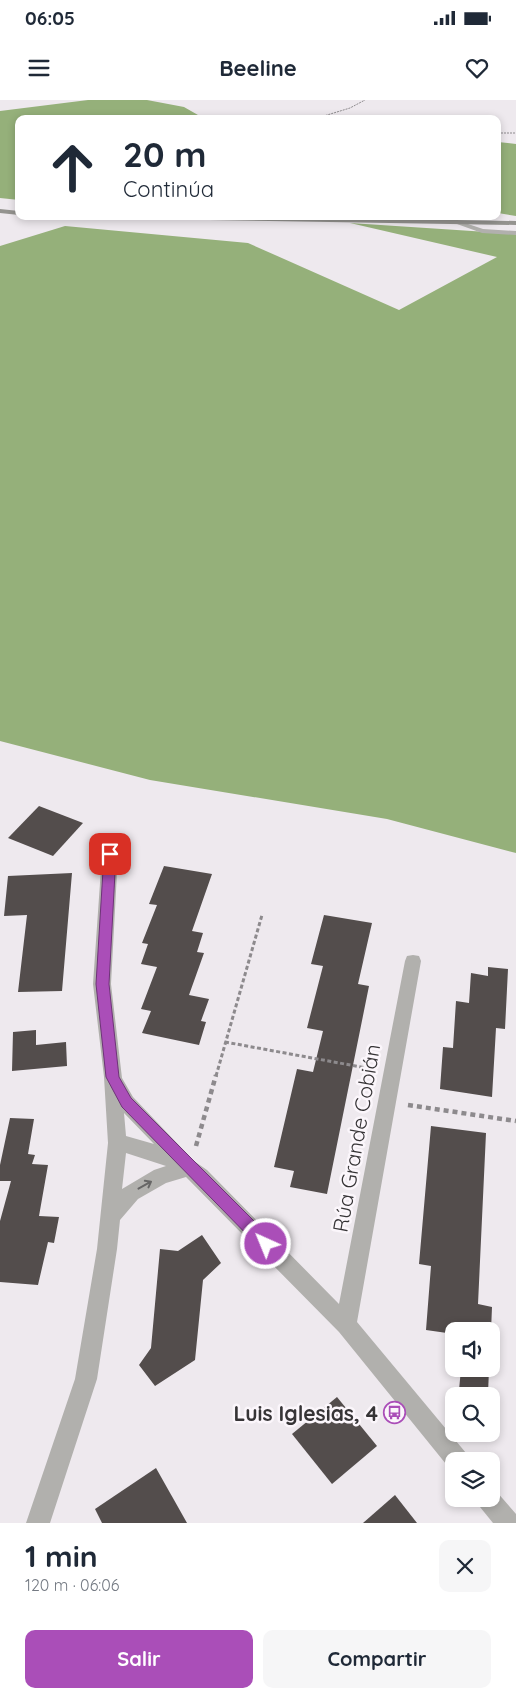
<!DOCTYPE html>
<html lang="es">
<head>
<meta charset="utf-8">
<style>
	body { margin:0; font-family:Quicksand,sans-serif; background:#f6f6f7; color:#1f2937; height:100vh; display:flex; flex-direction:column; font-size:19px; white-space:nowrap }
	* { box-sizing:border-box; margin:0 }
	p { font-size:16px; color:#747a83 }
	.icon { flex:none; width:28px; height:28px; fill:none; stroke:currentColor; stroke-width:2; stroke-linecap:round; stroke-linejoin:round }
	.map { position:relative; height:1423px; overflow:hidden }
	.sheet { display:flex; flex-direction:column; background:#fff; flex:1 }
	.sheet>* { flex:none }
	.guide { position:absolute; left:15px; top:15px; width:486px; height:105px; border-radius:10px; box-shadow:0 2px 8px #0003; background:#fff; color:#1f2937; overflow:hidden }
	.tools { position:absolute; left:445px; top:1222px; display:grid; gap:10px }
	.tools a { display:grid; place-items:center; width:55px; height:55px; border-radius:10px; background:#fff; box-shadow:0 2px 8px #0003; font-size:25px }
	.pin { position:absolute; display:grid; place-items:center; width:42px; height:42px; color:#fff; margin:-21px; border-radius:10px; box-shadow:0 2px 8px #0006 }
	.me { position:absolute; width:55px; margin:-28px; rotate:316deg; stroke-linejoin:round; filter:drop-shadow(0 0 4px #0008) }
	.turn { display:flex; align-items:center; gap:18px; height:105px; padding:0 25px; font-size:22px }
	.turn .icon { width:65px; height:65px; stroke-width:2.5 }
	.turn b { display:block; font-size:35px; line-height:42px }
	.round { display:grid; place-items:center; flex:none; width:52px; height:52px; border-radius:10px; background:#f6f6f7 }
	.summary { display:flex; align-items:center; justify-content:space-between; height:85px; padding:0 25px }
	h1 { font-size:30px; font-weight:700; line-height:38px }
	.cta { display:flex; gap:10px; margin-top:auto; padding:10px 25px }
	.cta a { flex:1; height:58px; border-radius:10px; background:#aa4eb8; color:#fff; font-size:20px; font-weight:700; line-height:58px; text-align:center }
	.cta a+a { background:#f6f6f7; color:#1f2937 }
	.status { display:flex; justify-content:space-between; align-items:center; height:35px; padding:0 25px; background:#fff; direction:ltr }
	.status svg { height:14px; fill:currentColor }
	header { display:flex; justify-content:space-between; align-items:center; height:65px; padding:0 25px; background:#fff; font-size:22px; font-weight:700 }
	.map>svg:first-child { display:block }
	.forest { fill:#95b07a }
	.building { fill:#534d4c }
	.lines { fill:none; stroke-linecap:round; stroke-linejoin:round }
	.path-far2 { stroke:#8d8a8d; stroke-width:1; stroke-dasharray:2 1; stroke-linecap:butt }
	.path-far1 { stroke:#8d8a8d; stroke-width:3; stroke-dasharray:4 2.5; stroke-linecap:butt }
	.path { stroke:#8d8a8d; stroke-width:4.5; stroke-dasharray:5 4; stroke-linecap:butt }
	.lane { fill:#b1b0ad; fill-rule:evenodd }
	.street { fill:#b1b0ad; fill-rule:evenodd }
	.secondary { fill:#94938f; fill-rule:evenodd }
	.oneway { stroke:#676666 }
	.route { fill:#aa4eb8; stroke:#6e3378 }
	.labels { text-anchor:middle; dominant-baseline:central; stroke-width:5; stroke-linejoin:round; paint-order:stroke }
	.near-street-label { font-size:21px; fill:#363436; stroke:#fbf6fb }
	.near-poi-label { font-size:21px; font-weight:bold; fill:#363436; stroke:#fbf6fb; text-anchor:end }
</style>
</head>
<body>
<div class="status"><b>06:05</b><svg viewBox="0 0 49 12"><path d="M0 12V9h3v3zM5 12V6h3v6zM10 12V3h3v9zM15 12V0h3v12zM26 1h20v11H26zM47 4h2v5h-2z"/></svg></div>
<header><svg class="icon" aria-label="menu" viewBox="0 0 24 24"><path d="M4 6h16M4 12h16M4 18h16"/></svg>Beeline<svg class="icon" aria-label="heart" viewBox="0 0 24 24"><path d="M12 20l-8-8c-3-5 5-10 8-4 3-6 11-1 8 4z"/></svg></header>
<div class="map">
<svg width="516" height="1423" viewBox="0 0 516 1423">
	<rect width="100%" height="100%" fill="#eee9ee"/>
	<g class="forest">
		<path d="M88,0H147L184,7L205,19H19V100L0,98V11Z"/>
		<path d="M498,42L516,44V116L498,113Z"/>
		<path d="M350,123L516,134V753L387,719L150,680L0,641V146L65,126L248,143L399,210L497,157Z"/>
	</g>
	<g class="building">
		<path d="M39,706L83,723L53,756L8,738Z"/>
		<path d="M164,766L212,774L192,831L203,833L197,852L204,853L189,895L209,899L201,921L206,922L199,945L142,933L151,911L141,909L157,867L141,864L148,844L142,843L157,805L149,804Z"/>
		<path d="M72,773L62,891L18,892L27,815L4,816L8,776Z"/>
		<path d="M324,815L372,823L358,884L369,886L327,1094L290,1087L294,1071L274,1067L297,969L313,972L323,931L307,928L323,866L311,864Z"/>
		<path d="M488,867L508,869L505,929L496,928L492,997L440,989L443,947L453,948L456,901L469,903L471,873L488,876Z"/>
		<path d="M36,930V945L66,942L67,966L12,971L13,932Z"/>
		<path d="M10,1018L34,1019L28,1054L35,1055L32,1064L48,1065L39,1116L59,1117L54,1143L48,1142L38,1185L0,1182V1121L11,1081H0V1065Z"/>
		<path d="M431,1026L486,1033L478,1204L492,1207L491,1231H454V1234L426,1230L431,1166L419,1164Z"/>
		<path d="M202,1135L221,1163L203,1180L195,1260L155,1286L139,1265L151,1248L160,1149L178,1151Z"/>
		<path d="M461,1269H489L488,1294L459,1290Z"/>
		<path d="M337,1297L377,1346L332,1384L292,1334Z"/>
		<path d="M156,1368L187,1423H102L95,1409Z"/>
		<path d="M395,1395L417,1423H363Z"/>
	</g>
	<g class="lines">
		<g class="path-far2">
			<path d="M314,19L350,8L365,0"/>
			<path d="M498,33H516"/>
		</g>
		<g class="path-far1">
			<path d="M225,942L372,969"/>
			<path d="M216,976L262,815"/>
		</g>
		<g class="path">
			<path d="M408,1005L516,1021"/>
			<path d="M196,1046L216,975"/>
		</g>
		<path class="lane" d="M459,121L483,129L516,131V135L482,133L457,124L456,123Z"/>
		<g class="street">
			<path d="M110,749L115,750L118,754L111,884L122,978L133,997L194,1061L207,1070L339,1204L405,861L407,856L413,855L419,856L421,861L357,1222L466,1353L469,1361H454V1371L450,1369L339,1232L186,1077L166,1083L138,1099L120,1120L117,1149L97,1279L50,1423H26L75,1279L97,1149L108,1043L104,977L93,884L102,754L105,750ZM124,1013L154,1044L126,1036ZM126,1053L166,1066L154,1070L122,1089Z"/>
			<path d="M491,1389L496,1391L516,1414V1423H493L480,1407L476,1399H491Z"/>
		</g>
		<g class="secondary">
			<path d="M0,109L19,111V115L0,113Z"/>
			<path d="M81,116H246L516,121V125L85,118Z"/>
		</g>
	</g>
	<defs><path id="oneway-shaft" d="M-6 0H5M1.5-3L5.5 0L1.5 3" fill="none" stroke-width="1.6" stroke-linecap="round" stroke-linejoin="round" transform="scale(1.25)"/></defs>
	<use class="oneway" href="#oneway-shaft" transform="translate(145 1085) rotate(-29)"/>
	<path class="route" d="M110,750L116,754L109,884L119,977L131,998L272,1139L274,1144L272,1149L266,1151L261,1149L122,1007L106,977L96,884L104,754Z"/>
	<defs>
		<symbol id="bus-ring" viewBox="-11 -11 22 22"><circle r="9.5" fill="#fbf6fb" stroke="#aa4eb8" stroke-width="1.5"/><path d="M-5-6H5V4H4V6H2V4H-2V6H-4V4H-5ZM-3.5-4V0h7V-4ZM-3.5 1.2v1.5H-2V1.2ZM2 1.2v1.5H3.5V1.2Z" fill="#aa4eb8"/></symbol>
	</defs>
	<g fill-rule="evenodd">
		<use href="#bus-ring" x="382" y="1300" width="25" height="25"/>
	</g>
	<g class="labels">
		<g class="near-street-label">
			<text transform="translate(356 1038) rotate(-80)">Rúa Grande Cobián</text>
		</g>
		<g class="near-poi-label">
			<text x="378" y="1313">Luis Iglesias, 4</text>
		</g>
	</g>
</svg>
<div class="tools">
<a><svg class="icon" aria-label="sound" viewBox="0 0 24 24"><path d="M4 9h4l5-4v14l-5-4H4zM17 9q2 3 0 6"/></svg></a>
<a><svg class="icon" aria-label="search" viewBox="0 0 24 24"><circle cx="10" cy="10" r="6"/><path d="M15 15l6 6"/></svg></a>
<a><svg class="icon" aria-label="layers" viewBox="0 0 24 24"><path d="M12 4l9 5-9 5-9-5zM3 14l9 5 9-5"/></svg></a>
</div>
<div class="pin" style="left:110px;top:754px;background:#d93025"><svg class="icon" aria-label="arrive" viewBox="0 0 24 24"><path d="M6 21V4h12l-3 4 3 4H6"/></svg></div>
<svg class="me" style="left:266px;top:1144px" viewBox="-20 -20 40 40"><circle r="17" fill="#aa4eb8" stroke="#fff" stroke-width="3"/><path d="M0-11L8 9 0 5-8 9z" fill="#fff"/></svg>
<div class="guide">
<div class="turn"><svg class="icon" aria-label="ahead" viewBox="0 0 24 24"><path d="M12 20V5M6 11l6-6 6 6"/></svg><div><b>20 m</b>Continúa</div></div>
</div>
</div>
<section class="sheet">
<div class="summary"><div><h1>1 min</h1><p>120 m · 06:06</p></div><a class="round"><svg class="icon" aria-label="close" viewBox="0 0 24 24"><path d="M6 6l12 12M18 6L6 18"/></svg></a></div>
<div class="cta"><a>Salir</a><a>Compartir</a></div>
</section>
</body>
</html>
